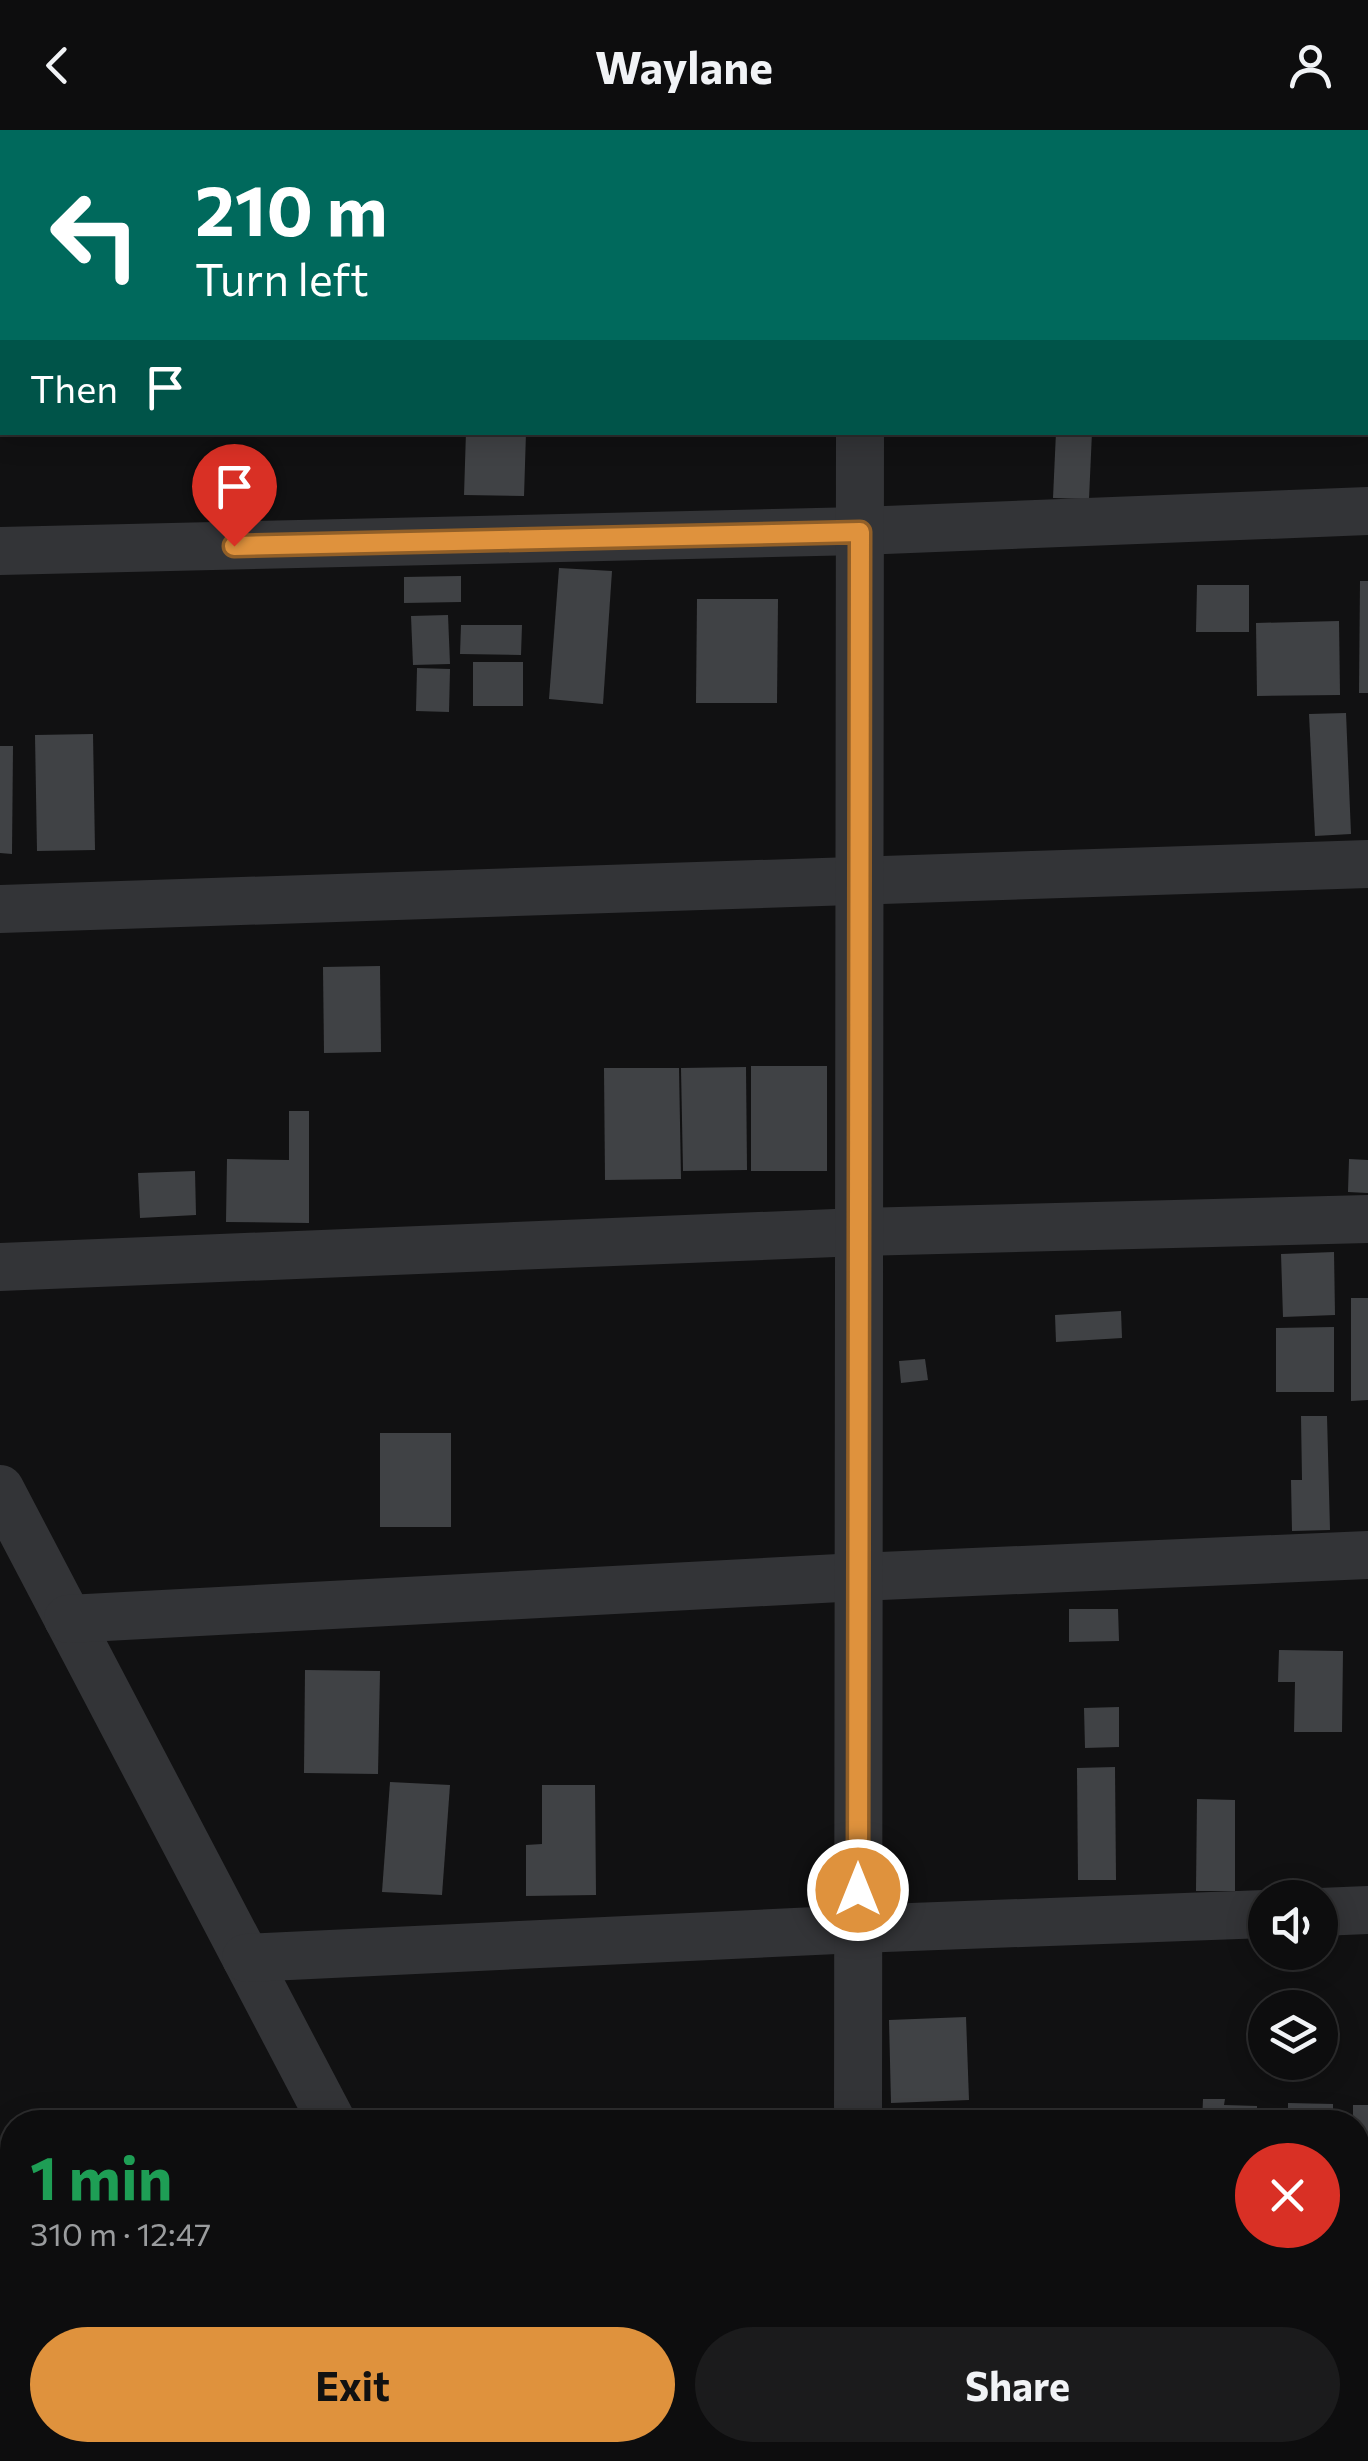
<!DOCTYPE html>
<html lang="en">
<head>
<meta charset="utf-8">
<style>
	body { margin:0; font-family:Commissioner,sans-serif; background:#1b1b1c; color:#f1f3f6; height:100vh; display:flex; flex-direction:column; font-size:38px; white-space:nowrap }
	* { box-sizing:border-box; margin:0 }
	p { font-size:32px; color:#9a9c9e }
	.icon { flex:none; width:55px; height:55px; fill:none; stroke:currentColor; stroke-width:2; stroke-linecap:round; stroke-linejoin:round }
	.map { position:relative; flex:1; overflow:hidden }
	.panel { position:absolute; left:0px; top:1980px; width:1370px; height:352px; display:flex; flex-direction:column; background:#0d0d0e; border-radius:40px 40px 0 0; box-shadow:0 5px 25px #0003,0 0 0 2px #2d2d2e }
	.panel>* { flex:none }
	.banner { position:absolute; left:0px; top:0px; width:1370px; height:305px; box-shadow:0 5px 25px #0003,0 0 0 2px #2d2d2e; background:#00695c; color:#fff; overflow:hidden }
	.buttons { position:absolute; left:1248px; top:1750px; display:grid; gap:20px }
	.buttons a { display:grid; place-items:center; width:90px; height:90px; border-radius:50%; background:#0d0d0e; box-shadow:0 5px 25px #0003,0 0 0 2px #2d2d2e; font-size:50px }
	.pin { position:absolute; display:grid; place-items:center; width:85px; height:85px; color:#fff; margin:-102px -42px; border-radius:50% 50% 50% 0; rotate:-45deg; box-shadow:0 0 10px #0007 }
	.pin .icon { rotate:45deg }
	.me { position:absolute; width:110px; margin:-55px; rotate:0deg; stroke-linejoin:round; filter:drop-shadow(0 0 8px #0008) }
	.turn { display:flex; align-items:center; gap:35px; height:210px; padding:0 30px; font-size:45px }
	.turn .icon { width:130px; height:130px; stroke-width:2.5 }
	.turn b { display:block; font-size:70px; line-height:85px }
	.then { display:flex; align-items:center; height:95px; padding:0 30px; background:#0003; gap:20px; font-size:38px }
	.round { display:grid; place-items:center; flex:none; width:105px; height:105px; border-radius:52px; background:#1b1b1c }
	.summary { display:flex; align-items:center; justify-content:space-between; height:170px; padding:0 30px }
	h1 { font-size:60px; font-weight:700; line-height:75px; color:#1e9e55 }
	.primary-button { display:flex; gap:20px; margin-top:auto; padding:20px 30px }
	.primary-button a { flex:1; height:115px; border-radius:60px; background:#df923d; color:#111; font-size:40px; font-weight:700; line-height:115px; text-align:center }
	.primary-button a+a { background:#1b1b1c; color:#f1f3f6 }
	header { display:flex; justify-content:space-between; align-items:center; height:130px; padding:0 30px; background:#0d0d0e; font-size:45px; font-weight:700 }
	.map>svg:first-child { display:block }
	.building { fill:#404245 }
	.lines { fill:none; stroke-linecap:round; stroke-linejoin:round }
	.street { stroke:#333437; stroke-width:48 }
	.route-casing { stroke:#915f28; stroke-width:25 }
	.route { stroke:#df923d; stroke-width:18 }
</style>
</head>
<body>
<header><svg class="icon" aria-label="back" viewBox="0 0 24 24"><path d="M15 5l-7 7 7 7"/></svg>Waylane<svg class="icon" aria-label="person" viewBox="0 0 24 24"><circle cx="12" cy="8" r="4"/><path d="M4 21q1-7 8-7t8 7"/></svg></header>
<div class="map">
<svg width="1368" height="2331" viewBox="0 0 1368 2331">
	<rect width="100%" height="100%" fill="#111112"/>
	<g class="building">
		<path d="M466,302H526L524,366L464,365Z"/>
		<path d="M1056,302H1092L1089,369L1053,368Z"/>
		<path d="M559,438L612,441L603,574L549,569Z"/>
		<path d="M461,446V472L404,473V447Z"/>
		<path d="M1360,451H1368V563H1359Z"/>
		<path d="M1197,455H1249V502H1196Z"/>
		<path d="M697,469H778L777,573H696Z"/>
		<path d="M448,485L450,534L413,535L411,486Z"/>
		<path d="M1339,491L1340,565L1257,566L1256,493Z"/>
		<path d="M461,495H522L521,525L460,524Z"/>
		<rect x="473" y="532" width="50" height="44"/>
		<path d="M417,538L450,539L449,582L416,581Z"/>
		<path d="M1346,583L1351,704L1315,706L1309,584Z"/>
		<path d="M93,604L95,720L37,721L35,605Z"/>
		<path d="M0,616H13L12,724L0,723Z"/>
		<path d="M380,836L381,922L324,923L323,837Z"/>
		<rect x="751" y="936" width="76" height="105"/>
		<path d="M746,937L747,1040L683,1041L681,938Z"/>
		<path d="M604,938H679L681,1049L605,1050Z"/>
		<path d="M289,981H309V1093L226,1092L227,1029L289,1030Z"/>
		<path d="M1349,1029L1368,1030V1063L1348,1062Z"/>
		<path d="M195,1041L196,1085L140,1088L138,1043Z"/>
		<path d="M1334,1122L1335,1185L1283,1187L1281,1124Z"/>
		<path d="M1351,1168H1368V1270L1351,1271Z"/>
		<path d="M1121,1181L1122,1208L1056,1212L1055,1185Z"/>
		<path d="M1334,1197V1262H1276V1198Z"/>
		<path d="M925,1229L928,1250L901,1253L899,1231Z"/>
		<path d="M1301,1286H1327L1330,1400L1292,1401L1291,1350H1302Z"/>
		<rect x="380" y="1303" width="71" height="94"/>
		<path d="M1069,1479H1118L1119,1511L1069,1512Z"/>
		<path d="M1279,1520L1343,1521L1342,1602H1294L1295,1552H1278Z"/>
		<path d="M305,1540L380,1541L378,1644L304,1643Z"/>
		<path d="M1119,1577V1617L1085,1618L1084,1578Z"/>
		<path d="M1115,1637L1116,1750H1078L1077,1638Z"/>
		<path d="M390,1652L450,1655L442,1765L382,1762Z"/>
		<path d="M542,1655H595L596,1765L526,1766V1715L542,1714Z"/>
		<path d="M1197,1669L1235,1670V1761H1196Z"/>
		<path d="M966,1887L969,1970L891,1973L889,1890Z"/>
		<path d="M1203,1969H1225L1224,1975L1257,1976V1992H1202Z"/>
		<path d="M1288,1973L1333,1974V1992H1288Z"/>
		<path d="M1353,1975H1368V2079L1358,2078V1992H1353Z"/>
		<path d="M12,2152V2218L5,2222L0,2213V2158Z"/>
		<path d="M12,2239V2273L0,2278V2245Z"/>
		<path d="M274,2320H388L391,2328L385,2331H280Z"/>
		<rect x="590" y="2320" width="71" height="11"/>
	</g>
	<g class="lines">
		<g class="street">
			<path d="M865,2V0"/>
			<path d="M0,65H2"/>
			<path d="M0,421L860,401L1368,381"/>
			<path d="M0,779L1368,734"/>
			<path d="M0,1137L859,1102L1368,1089"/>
			<path d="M0,1359L332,1992"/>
			<path d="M68,1489L858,1447L1368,1425"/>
			<path d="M1320,1782L1368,1780"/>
			<path d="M246,1828L858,1799L1265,1784"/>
			<path d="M858,1992L860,302"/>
			<path d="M1358,2139H1368"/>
			<path d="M490,2320L495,2331"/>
			<path d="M857,2331V2320"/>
		</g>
	</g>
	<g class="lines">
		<defs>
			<path id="route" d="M234,416L860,402L858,1760"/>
		</defs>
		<use href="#route" class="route-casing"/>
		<use href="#route" class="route"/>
	</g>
</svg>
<div class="buttons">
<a><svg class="icon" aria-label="sound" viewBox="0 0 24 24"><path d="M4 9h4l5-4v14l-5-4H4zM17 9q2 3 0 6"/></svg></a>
<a><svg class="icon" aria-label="layers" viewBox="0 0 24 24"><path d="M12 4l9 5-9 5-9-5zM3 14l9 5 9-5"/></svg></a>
</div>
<div class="pin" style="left:234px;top:416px;background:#d93025"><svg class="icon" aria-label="arrive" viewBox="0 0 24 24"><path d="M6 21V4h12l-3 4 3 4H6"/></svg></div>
<svg class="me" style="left:858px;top:1760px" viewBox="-20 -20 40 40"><circle r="17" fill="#df923d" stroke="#fff" stroke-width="3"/><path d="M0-11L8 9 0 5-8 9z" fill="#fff"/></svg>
<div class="banner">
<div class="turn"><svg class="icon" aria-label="left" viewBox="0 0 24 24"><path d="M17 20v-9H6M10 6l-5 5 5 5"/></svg><div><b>210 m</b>Turn left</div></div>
<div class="then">Then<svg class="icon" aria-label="arrive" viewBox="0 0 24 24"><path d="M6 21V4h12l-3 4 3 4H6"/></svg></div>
</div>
<section class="panel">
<div class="summary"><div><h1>1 min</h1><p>310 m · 12:47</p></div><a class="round" style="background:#d93025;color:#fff"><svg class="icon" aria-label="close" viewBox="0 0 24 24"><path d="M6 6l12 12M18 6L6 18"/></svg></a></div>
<div class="primary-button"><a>Exit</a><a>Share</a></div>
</section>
</div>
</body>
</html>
